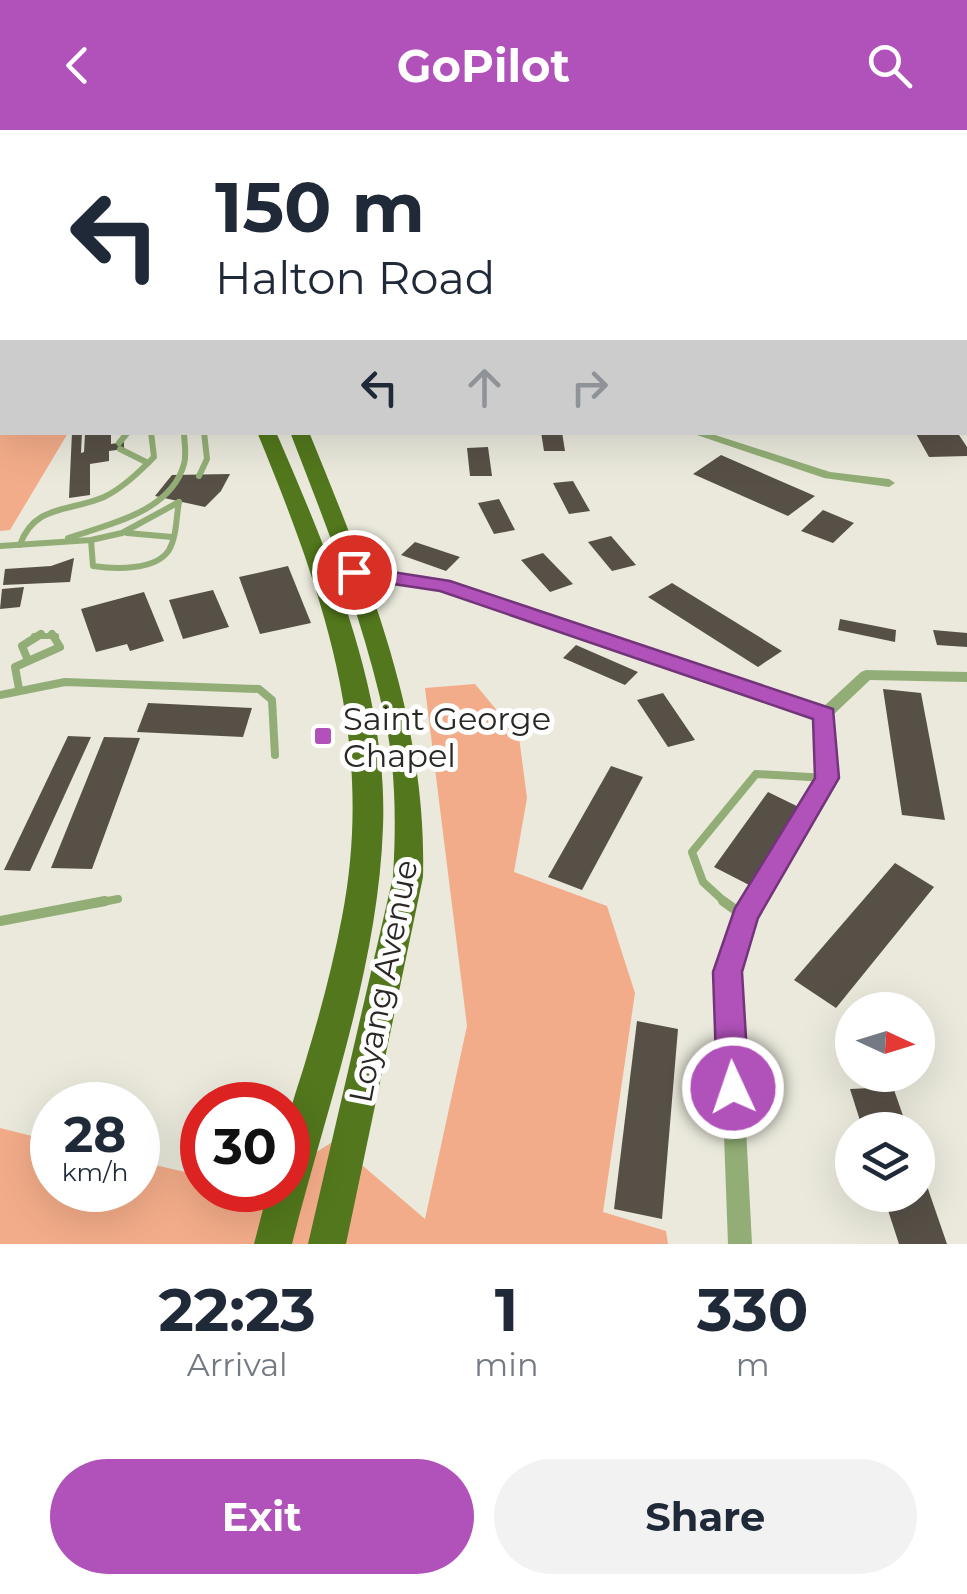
<!DOCTYPE html>
<html lang="en">
<head>
<meta charset="utf-8">
<style>
	body { margin:0; font-family:Montserrat,sans-serif; background:#f2f2f3; color:#1f2937; height:100vh; display:flex; flex-direction:column; font-size:38px; white-space:nowrap }
	* { box-sizing:border-box; margin:0 }
	p { font-size:32px; color:#747a83 }
	.icon { flex:none; width:55px; height:55px; fill:none; stroke:currentColor; stroke-width:2; stroke-linecap:round; stroke-linejoin:round }
	.map { position:relative; height:1114px; overflow:hidden }
	.panel { display:flex; flex-direction:column; background:#fff; flex:1 }
	.panel>* { flex:none }
	.banner { position:absolute; left:0px; top:0px; width:968px; height:305px; box-shadow:0 10px 40px #0002; background:#fff; color:#1f2937; overflow:hidden }
	.needle { width:65px; rotate:94deg }
	.controls { position:absolute; left:835px; top:862px; display:grid; gap:20px }
	.controls a { display:grid; place-items:center; width:100px; height:100px; border-radius:50%; background:#fff; box-shadow:0 10px 40px #0002; font-size:50px }
	.speed { position:absolute; left:30px; top:952px; display:flex; gap:20px; font-size:50px; font-weight:700; text-align:center }
	.speed>* { display:grid; place-content:center; width:130px; height:130px; border-radius:50%; background:#fff; box-shadow:0 10px 40px #0002; line-height:1 }
	.speed small { font-size:25px; font-weight:400 }
	.speed .limit { border:15px solid #d22; background:#fff; color:#111 }
	.pin { position:absolute; display:grid; place-items:center; width:85px; height:85px; color:#fff; margin:-42px; border:5px solid #fff; border-radius:50%; box-shadow:0 2px 10px #0007 }
	.me { position:absolute; width:110px; margin:-55px; rotate:357deg; stroke-linejoin:round; filter:drop-shadow(0 0 8px #0008) }
	.turn { display:flex; align-items:center; gap:35px; height:210px; padding:0 50px; font-size:45px }
	.turn .icon { width:130px; height:130px; stroke-width:2.5 }
	.turn b { display:block; font-size:70px; line-height:85px }
	.lanes { display:flex; align-items:center; height:95px; padding:0 50px; background:#0003; justify-content:center; gap:50px; direction:ltr }
	.lanes .off { opacity:.35 }
	.eta { display:flex; justify-content:space-evenly; align-items:center; height:170px; text-align:center }
	.eta b { font-size:60px; font-weight:700; line-height:70px }
	.cta { display:flex; gap:20px; margin-top:auto; padding:20px 50px }
	.cta a { flex:1; height:115px; border-radius:60px; background:#b151ba; color:#fff; font-size:40px; font-weight:700; line-height:115px; text-align:center }
	.cta a+a { background:#f2f2f3; color:#1f2937 }
	header { display:flex; justify-content:space-between; align-items:center; height:130px; padding:0 50px; background:#b151ba; color:#fff; font-size:45px; font-weight:700 }
	.map>svg:first-child { display:block }
	.green { fill:#f3ac89 }
	.building { fill:#575047 }
	.lines { fill:none; stroke-linecap:round; stroke-linejoin:round }
	.service-far3 { stroke:#92ae76; stroke-width:4 }
	.service-far2 { stroke:#92ae76; stroke-width:6 }
	.service-far1 { stroke:#92ae76; stroke-width:8 }
	.service { stroke:#92ae76; stroke-width:10 }
	.minor { fill:#92ae76; fill-rule:evenodd }
	.primary { fill:#52771c; fill-rule:evenodd }
	.route { fill:#b151ba; stroke:#733579; stroke-width:2.5 }
	.poi-dot { fill:#b151ba; stroke:#fff; stroke-width:4 }
	.labels { text-anchor:middle; dominant-baseline:central; stroke-width:10; stroke-linejoin:round; paint-order:stroke }
	.poi-label { font-size:32px; fill:#292824; stroke:#fff; text-anchor:start }
	.street-label { font-size:32px; fill:#292824; stroke:#fff }
</style>
</head>
<body>
<header><svg class="icon" aria-label="back" viewBox="0 0 24 24"><path d="M15 5l-7 7 7 7"/></svg>GoPilot<svg class="icon" aria-label="search" viewBox="0 0 24 24"><circle cx="10" cy="10" r="6"/><path d="M15 15l6 6"/></svg></header>
<div class="map">
<svg width="967" height="1114" viewBox="0 0 967 1114">
	<rect width="100%" height="100%" fill="#eae9dc"/>
	<g class="green">
		<path d="M0,176L2,302L68,303L10,400L0,401Z"/>
		<path d="M475,554L519,607L527,668L514,742L607,776L635,863L603,1082L666,1101L668,1114H0V998L52,1011V1060H138V1031L202,1046V1060H288V1040L334,1011L425,1089L467,896L425,558Z"/>
	</g>
	<g class="building">
		<path d="M72,302H82L81,323L84,322L85,304L95,302H111V314L124,312V319L109,321V331L90,334V365L69,368Z"/>
		<path d="M541,302H562L565,321H544Z"/>
		<path d="M915,302H957L967,317V326L929,327Z"/>
		<path d="M488,317L492,346H470L467,318Z"/>
		<path d="M721,325L815,366L788,386L693,344Z"/>
		<path d="M230,344L221,361L205,377L155,366L172,345Z"/>
		<path d="M573,351L590,381L569,384L553,353Z"/>
		<path d="M499,369L515,400L494,404L478,373Z"/>
		<path d="M823,380L854,393L833,413L801,401Z"/>
		<path d="M611,406L636,435L612,441L588,412Z"/>
		<path d="M415,412L460,427L446,441L401,425Z"/>
		<path d="M543,423L573,454L550,462L521,430Z"/>
		<path d="M74,428L70,452L3,455L5,439L51,436Z"/>
		<path d="M288,436L311,493L260,504L239,447Z"/>
		<path d="M672,453L782,521L758,537L648,467Z"/>
		<path d="M24,457L20,477L0,479L2,459Z"/>
		<path d="M213,460L229,497L183,509L169,470Z"/>
		<path d="M144,462L164,511L130,521L127,514L96,522L81,479Z"/>
		<path d="M840,489L896,500L895,512L838,500Z"/>
		<path d="M933,500L967,503V517L937,515Z"/>
		<path d="M576,515L638,542L625,555L563,528Z"/>
		<path d="M883,559L921,563L945,690L902,685Z"/>
		<path d="M663,563L695,610L668,617L637,570Z"/>
		<path d="M148,573L252,578L243,607L137,602Z"/>
		<path d="M68,606L91,607L30,741L4,740Z"/>
		<path d="M104,607L140,608L92,739L51,738Z"/>
		<path d="M611,636L643,647L582,760L548,747Z"/>
		<path d="M768,662L807,681L753,757L714,737Z"/>
		<path d="M895,733L934,757L836,878L794,850Z"/>
		<path d="M637,891L678,899L662,1089L614,1079Z"/>
		<path d="M893,957L908,1000H863L850,959Z"/>
		<path d="M918,1030L947,1114H899L883,1065H918Z"/>
	</g>
	<g class="lines">
		<g class="service-far3">
			<path d="M31,0L49,2"/>
			<path d="M182,0L189,2"/>
			<path d="M8,2L12,0"/>
			<path d="M675,2L682,0"/>
		</g>
		<g class="service-far2">
			<path d="M119,313L128,302"/>
			<path d="M120,319L148,333L154,327L151,302"/>
			<path d="M199,346L207,329L204,302"/>
			<path d="M127,403L172,407"/>
			<path d="M68,408C109,394 171,382 184,334C187,324 184,312 184,302"/>
			<path d="M91,410L93,436C114,439 156,441 169,420C177,406 176,387 179,372"/>
			<path d="M20,415C34,374 70,382 104,367C121,359 135,346 148,333"/>
			<path d="M0,416L91,410L122,403L179,372"/>
			<path d="M34,506H56"/>
		</g>
		<g class="service-far1">
			<path d="M27,528L22,516L41,504"/>
			<path d="M19,559L15,537L60,517L52,504"/>
			<path d="M0,565L65,552L259,559L272,570L275,625"/>
			<path d="M92,774L118,769"/>
			<path d="M727,774L703,752L692,722L756,644L827,648"/>
		</g>
		<g class="service">
			<path d="M723,771L744,786"/>
			<path d="M0,791L105,771"/>
		</g>
		<g class="minor">
			<rect x="553" y="0" width="6" height="2"/>
			<rect x="965" y="49" width="2" height="5"/>
			<rect x="965" y="177" width="2" height="6"/>
			<rect x="965" y="219" width="2" height="7"/>
			<path d="M688,302H706L830,342L889,349L895,353L889,357L824,348Z"/>
			<path d="M354,438L448,452L821,579L861,542L866,540L967,542V552L870,550L832,586L835,648L754,787L738,842L752,1114H728L718,842L739,781L819,648L816,588L441,459L349,445L347,442Z"/>
		</g>
		<g class="primary">
			<rect x="0" y="116" width="2" height="8"/>
			<path d="M257,302H276C329,425 388,561 383,697C378,839 326,978 292,1114H254L268,1060H288C288,1038 284,1013 288,992C292,970 301,948 307,926C321,880 333,834 342,787C376,612 323,462 257,302Z"/>
			<path d="M290,302H309C368,447 427,588 423,747L346,1114H308L393,747C396,697 396,643 386,594C365,494 327,397 290,302Z"/>
		</g>
	</g>
	<path class="route" d="M354,436L450,451L833,579L839,648L758,788L742,842L749,958L744,969L733,973L722,969L717,958L713,842L735,778L815,648L813,589L440,461L347,447L344,442Z"/>
	<rect class="poi-dot" x="313" y="596" width="20" height="20" rx="5"/>
	<g class="labels">
		<g class="poi-label">
			<text x="343" y="588">Saint George<tspan x="343" dy="37">Chapel</tspan></text>
		</g>
		<g class="street-label">
			<text transform="translate(383 851) rotate(-79)">Loyang Avenue</text>
		</g>
	</g>
</svg>
<div class="controls">
<a><svg class="needle" viewBox="-14 -14 28 28"><path d="M0-13l5 13h-10z" fill="#e53935"/><path d="M0 13l5-13h-10z" fill="#747a83"/></svg></a>
<a><svg class="icon" aria-label="layers" viewBox="0 0 24 24"><path d="M12 4l9 5-9 5-9-5zM3 14l9 5 9-5"/></svg></a>
</div>
<div class="speed"><div>28<small>km/h</small></div><div class="limit">30</div></div>
<div class="pin" style="left:354px;top:442px;background:#d93025"><svg class="icon" aria-label="arrive" viewBox="0 0 24 24"><path d="M6 21V4h12l-3 4 3 4H6"/></svg></div>
<svg class="me" style="left:733px;top:958px" viewBox="-20 -20 40 40"><circle r="17" fill="#b151ba" stroke="#fff" stroke-width="3"/><path d="M0-11L8 9 0 5-8 9z" fill="#fff"/></svg>
<div class="banner">
<div class="turn"><svg class="icon" aria-label="left" viewBox="0 0 24 24"><path d="M17 20v-9H6M10 6l-5 5 5 5"/></svg><div><b>150 m</b>Halton Road</div></div>
<div class="lanes"><svg class="icon" aria-label="left" viewBox="0 0 24 24"><path d="M17 20v-9H6M10 6l-5 5 5 5"/></svg><svg class="icon off" aria-label="ahead" viewBox="0 0 24 24"><path d="M12 20V5M6 11l6-6 6 6"/></svg><svg class="icon off" aria-label="right" viewBox="0 0 24 24"><path d="M7 20v-9h11M14 6l5 5-5 5"/></svg></div>
</div>
</div>
<section class="panel">
<div class="eta">
<div><b>22:23</b><p>Arrival</p></div>
<div><b>1</b><p>min</p></div>
<div><b>330</b><p>m</p></div>
</div>
<div class="cta"><a>Exit</a><a>Share</a></div>
</section>
</body>
</html>
